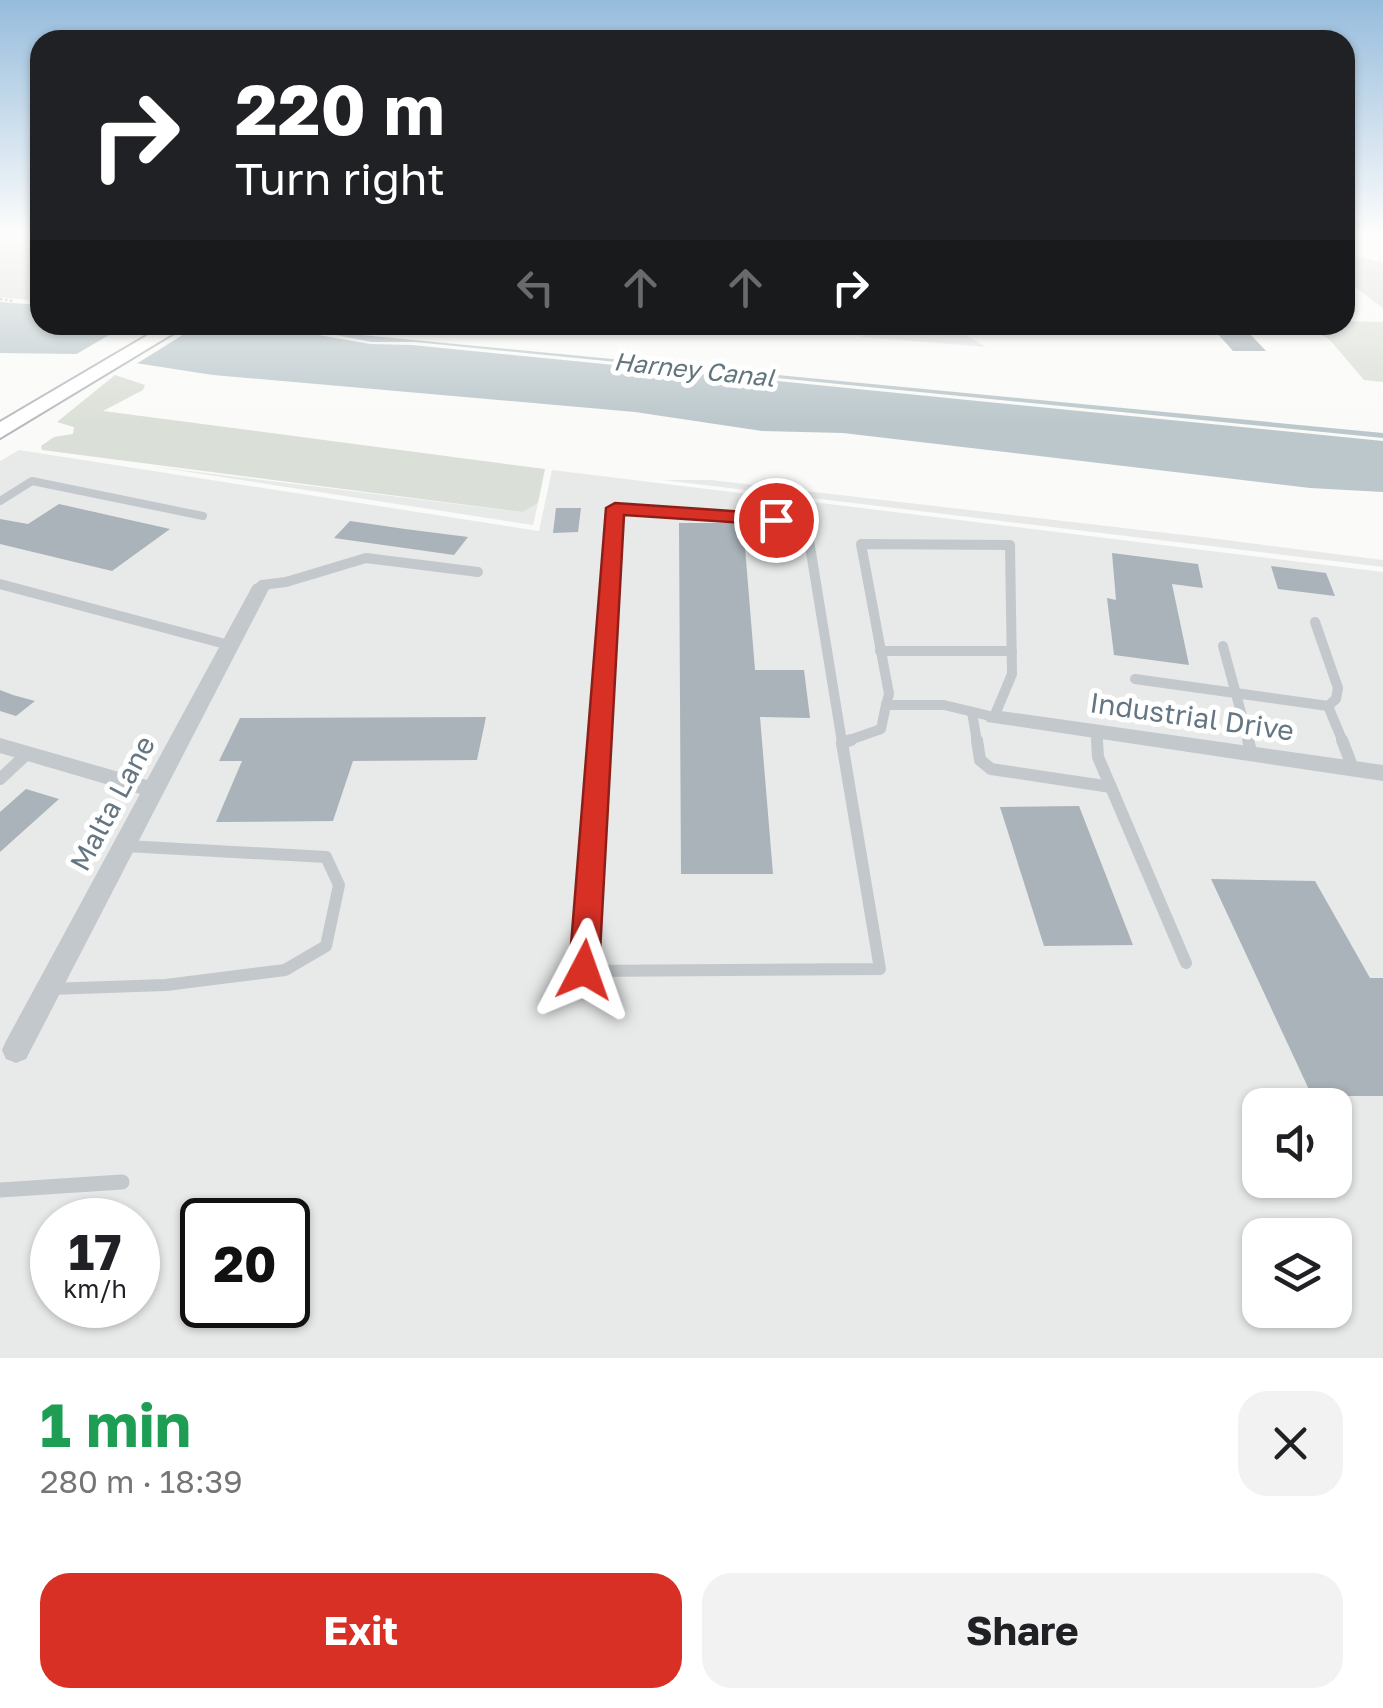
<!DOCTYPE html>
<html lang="en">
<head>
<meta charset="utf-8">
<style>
	body { margin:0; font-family:"Golos Text",sans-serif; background:#f2f2f2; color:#202124; height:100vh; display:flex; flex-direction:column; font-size:38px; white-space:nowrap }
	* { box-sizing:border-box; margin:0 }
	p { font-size:32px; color:#757577 }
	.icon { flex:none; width:55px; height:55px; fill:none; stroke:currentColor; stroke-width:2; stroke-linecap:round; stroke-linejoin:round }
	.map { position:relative; height:1358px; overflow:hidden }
	.side { display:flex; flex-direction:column; background:#fff; flex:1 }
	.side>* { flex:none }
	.top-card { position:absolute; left:30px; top:30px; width:1325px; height:305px; border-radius:30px; box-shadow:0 2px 8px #0004; background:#202124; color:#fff; overflow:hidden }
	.controls { position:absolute; left:1242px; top:1088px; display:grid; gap:20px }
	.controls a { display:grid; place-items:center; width:110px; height:110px; border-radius:20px; background:#fff; box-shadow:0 2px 8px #0004; font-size:50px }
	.speed { position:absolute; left:30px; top:1198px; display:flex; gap:20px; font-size:50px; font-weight:700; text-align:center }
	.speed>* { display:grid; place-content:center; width:130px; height:130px; border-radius:50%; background:#fff; box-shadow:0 2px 8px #0004; line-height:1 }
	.speed small { font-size:25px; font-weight:400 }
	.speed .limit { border:5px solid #111; border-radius:15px; background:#fff; color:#111 }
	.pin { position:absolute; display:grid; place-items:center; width:85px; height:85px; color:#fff; margin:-42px; border:5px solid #fff; border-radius:50%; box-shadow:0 2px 10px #0007 }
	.me { position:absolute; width:110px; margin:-55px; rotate:4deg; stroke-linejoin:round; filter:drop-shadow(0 0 8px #0008) }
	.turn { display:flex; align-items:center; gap:35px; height:210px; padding:0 40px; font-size:45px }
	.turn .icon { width:130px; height:130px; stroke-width:2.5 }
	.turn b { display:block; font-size:70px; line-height:85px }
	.lanes { display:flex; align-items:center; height:95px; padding:0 40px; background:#0003; justify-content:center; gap:50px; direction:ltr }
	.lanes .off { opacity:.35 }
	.round { display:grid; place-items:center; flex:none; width:105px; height:105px; border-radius:30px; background:#f2f2f2 }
	.overview { display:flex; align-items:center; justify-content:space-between; height:170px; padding:0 40px }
	h1 { font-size:60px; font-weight:700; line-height:75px; color:#1e9e55 }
	.button { display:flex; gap:20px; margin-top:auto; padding:20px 40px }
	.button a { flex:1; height:115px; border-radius:30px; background:#d93025; color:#fff; font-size:40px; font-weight:700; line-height:115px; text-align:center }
	.button a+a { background:#f2f2f2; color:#202124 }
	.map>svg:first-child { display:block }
	.built { fill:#e8e9e9; fill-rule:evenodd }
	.green { fill:#dadfd7 }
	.water { fill:#bbc7cb }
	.pier { fill:#fafaf8 }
	.building { fill:#aab3b9 }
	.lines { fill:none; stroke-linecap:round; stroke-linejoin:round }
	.primary-casing { stroke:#b5babe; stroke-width:4 }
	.path { stroke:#bbbfc2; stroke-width:2.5; stroke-dasharray:2.5 2.5; stroke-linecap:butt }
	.service-far3 { stroke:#c3c8cc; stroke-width:8 }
	.service-far2 { stroke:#c3c8cc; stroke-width:10 }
	.service-far1 { stroke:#c3c8cc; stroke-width:12 }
	.service { stroke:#c3c8cc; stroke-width:15 }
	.minor { fill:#c3c8cc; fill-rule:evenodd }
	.primary { fill:#fff; fill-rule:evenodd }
	.route { fill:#d93025; stroke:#8d1f18; stroke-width:2.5 }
	.labels { text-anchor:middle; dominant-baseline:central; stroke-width:10; stroke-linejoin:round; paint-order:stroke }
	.far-water-label { font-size:25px; font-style:italic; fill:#60757c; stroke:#fff }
	.street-label { font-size:28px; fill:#657683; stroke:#fff }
</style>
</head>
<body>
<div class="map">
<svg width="1383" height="1358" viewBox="0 0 1383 1358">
	<rect width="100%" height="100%" fill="#fafaf8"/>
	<g class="built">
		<path d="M866,325H884L919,334L938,333L936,325H950L986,347L862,337Z"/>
		<path d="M19,450L539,531L552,470L1383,572V1358H0V461ZM1260,1105H1335V1180H1260ZM52,1220H138V1305H52ZM202,1220H288V1305H202ZM1260,1235H1335V1310H1260Z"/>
		<path d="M150,466L521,512L538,503L533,525Z"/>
		<path d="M663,480H711L1210,538L1383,560V567Z"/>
	</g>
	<g class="green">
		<path d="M0,235H40V301L0,297Z"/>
		<path d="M1345,253L1383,263V308L1345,279Z"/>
		<path d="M1345,321L1383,322V382L1364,380L1330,340L1306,325H1345Z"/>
		<path d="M115,375L145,385L143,390L103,411L545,469L538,503L522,512L42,450L41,446L54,437L73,434L74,427L57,422Z"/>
	</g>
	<g class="water">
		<path d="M0,302L40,305V325H150L204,332L252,328L301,332L370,344L412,345L1383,441V492L1310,488L843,433L762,431L635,412L213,375L77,354L0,353Z"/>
		<path d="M310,330L1383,433V438L415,342H372Z"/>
	</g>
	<path class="pier" d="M126,325H191L197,326L133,366H96L68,359Z"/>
	<g class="building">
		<path d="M1218,334H1250L1266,351H1233Z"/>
		<path d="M59,504L170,529L112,571L0,544V519L28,524Z"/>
		<path d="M556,508H581L578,532L553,533Z"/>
		<path d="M350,521L405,529L468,537L454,555L334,538Z"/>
		<path d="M679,523H743L755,670H804L810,718L760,717L773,874H681Z"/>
		<path d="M1112,553L1198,564L1203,588L1172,584L1189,665L1114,655L1107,598L1116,600Z"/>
		<path d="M1271,566L1326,573L1335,596L1278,589Z"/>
		<path d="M0,690L13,695L35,701L16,716L0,711Z"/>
		<path d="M486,717L477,760L353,761L333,821L216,822L242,761H219L240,718Z"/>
		<path d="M26,789L59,799L0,852V812Z"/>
		<path d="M1079,806L1133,945L1044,946L1000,807Z"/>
		<path d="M1211,879L1315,881L1370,978H1383V1096H1312Z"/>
	</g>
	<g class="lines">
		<defs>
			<path id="primary" d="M165,325H187L0,438V422Z"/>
		</defs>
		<use href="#primary" class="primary-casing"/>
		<path class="path" d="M0,299L14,301"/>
		<g class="service-far3">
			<path d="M0,501L32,481L203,516"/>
			<path d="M613,531L615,508L746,515L806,524L807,531"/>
		</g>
		<g class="service-far2">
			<path d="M807,528L842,742"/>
			<path d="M861,544L1010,545L1012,674L994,717L944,705H886L889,694Z"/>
			<path d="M0,584L229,645"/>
			<path d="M262,585L286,582L366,558L478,572"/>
			<path d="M1315,622L1338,688L1336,699L1328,706"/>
			<path d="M1223,646L1249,742"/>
			<path d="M880,651H1012"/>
			<path d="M1135,679L1328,706L1343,742"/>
			<path d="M972,712L977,742"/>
			<path d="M1097,735V742"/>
			<path d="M599,742L614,528"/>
			<path d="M844,742L881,729L886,705"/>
		</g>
		<g class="service-far1">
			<path d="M599,740L584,971L880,969L842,743"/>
			<path d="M977,740L980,760L991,769L1111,787"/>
			<path d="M1097,740L1098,757L1186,963"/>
			<path d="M1248,740L1252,755"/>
			<path d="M1342,740L1353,768"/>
			<path d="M842,743L851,740"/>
			<path d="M0,779L28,753"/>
			<path d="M49,989L166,985L285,970L326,946L339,885L326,857L126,846"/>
		</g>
		<path class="service" d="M0,1190L122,1182"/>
		<g class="minor">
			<path d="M262,580L271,585L26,1059L16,1063L6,1059L2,1050L6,1041L140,794L0,753V738L147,780L253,585Z"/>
			<path d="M994,710L1383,765V781L987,722L984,717L987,712Z"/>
		</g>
		<use href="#primary" class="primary"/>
	</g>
	<linearGradient id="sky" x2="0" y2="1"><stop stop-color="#96bcdc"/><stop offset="0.55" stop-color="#fdfdfc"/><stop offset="1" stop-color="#fdfdfc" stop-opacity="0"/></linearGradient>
	<rect width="1383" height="425" fill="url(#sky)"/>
	<path class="route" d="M615,503L776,514L786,520L776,525L624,515L599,970L595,980L584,983L573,980L569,970L606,508Z"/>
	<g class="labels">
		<g class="far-water-label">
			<text transform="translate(694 369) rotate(6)">Harney Canal</text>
		</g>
		<g class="street-label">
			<text transform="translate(1192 716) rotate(8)">Industrial Drive</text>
			<text transform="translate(112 803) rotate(-62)">Malta Lane</text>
		</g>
	</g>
</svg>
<div class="controls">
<a><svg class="icon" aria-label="sound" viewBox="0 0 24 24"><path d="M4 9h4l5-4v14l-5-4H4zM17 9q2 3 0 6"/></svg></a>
<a><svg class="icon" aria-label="layers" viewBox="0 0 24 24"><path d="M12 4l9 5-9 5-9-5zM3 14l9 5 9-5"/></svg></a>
</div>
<div class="speed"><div>17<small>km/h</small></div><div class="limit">20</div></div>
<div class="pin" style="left:776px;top:520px;background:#d93025"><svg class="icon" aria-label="arrive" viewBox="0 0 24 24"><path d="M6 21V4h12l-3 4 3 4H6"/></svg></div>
<svg class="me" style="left:584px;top:970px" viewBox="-20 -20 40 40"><path d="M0-17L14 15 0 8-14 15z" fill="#d93025" stroke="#fff" stroke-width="4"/></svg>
<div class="top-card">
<div class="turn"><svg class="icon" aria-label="right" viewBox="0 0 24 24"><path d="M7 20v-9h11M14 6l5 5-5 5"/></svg><div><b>220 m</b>Turn right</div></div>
<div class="lanes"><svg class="icon off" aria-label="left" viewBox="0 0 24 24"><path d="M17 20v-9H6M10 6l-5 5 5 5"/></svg><svg class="icon off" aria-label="ahead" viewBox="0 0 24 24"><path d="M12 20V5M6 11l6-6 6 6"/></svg><svg class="icon off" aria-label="ahead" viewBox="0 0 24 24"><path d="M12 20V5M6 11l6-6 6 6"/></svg><svg class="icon" aria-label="right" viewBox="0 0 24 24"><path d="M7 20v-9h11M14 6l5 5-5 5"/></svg></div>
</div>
</div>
<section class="side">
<div class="overview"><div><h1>1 min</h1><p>280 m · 18:39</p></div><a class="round"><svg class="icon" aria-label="close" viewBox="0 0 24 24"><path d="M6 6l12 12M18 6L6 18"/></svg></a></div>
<div class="button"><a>Exit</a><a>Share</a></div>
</section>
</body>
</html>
